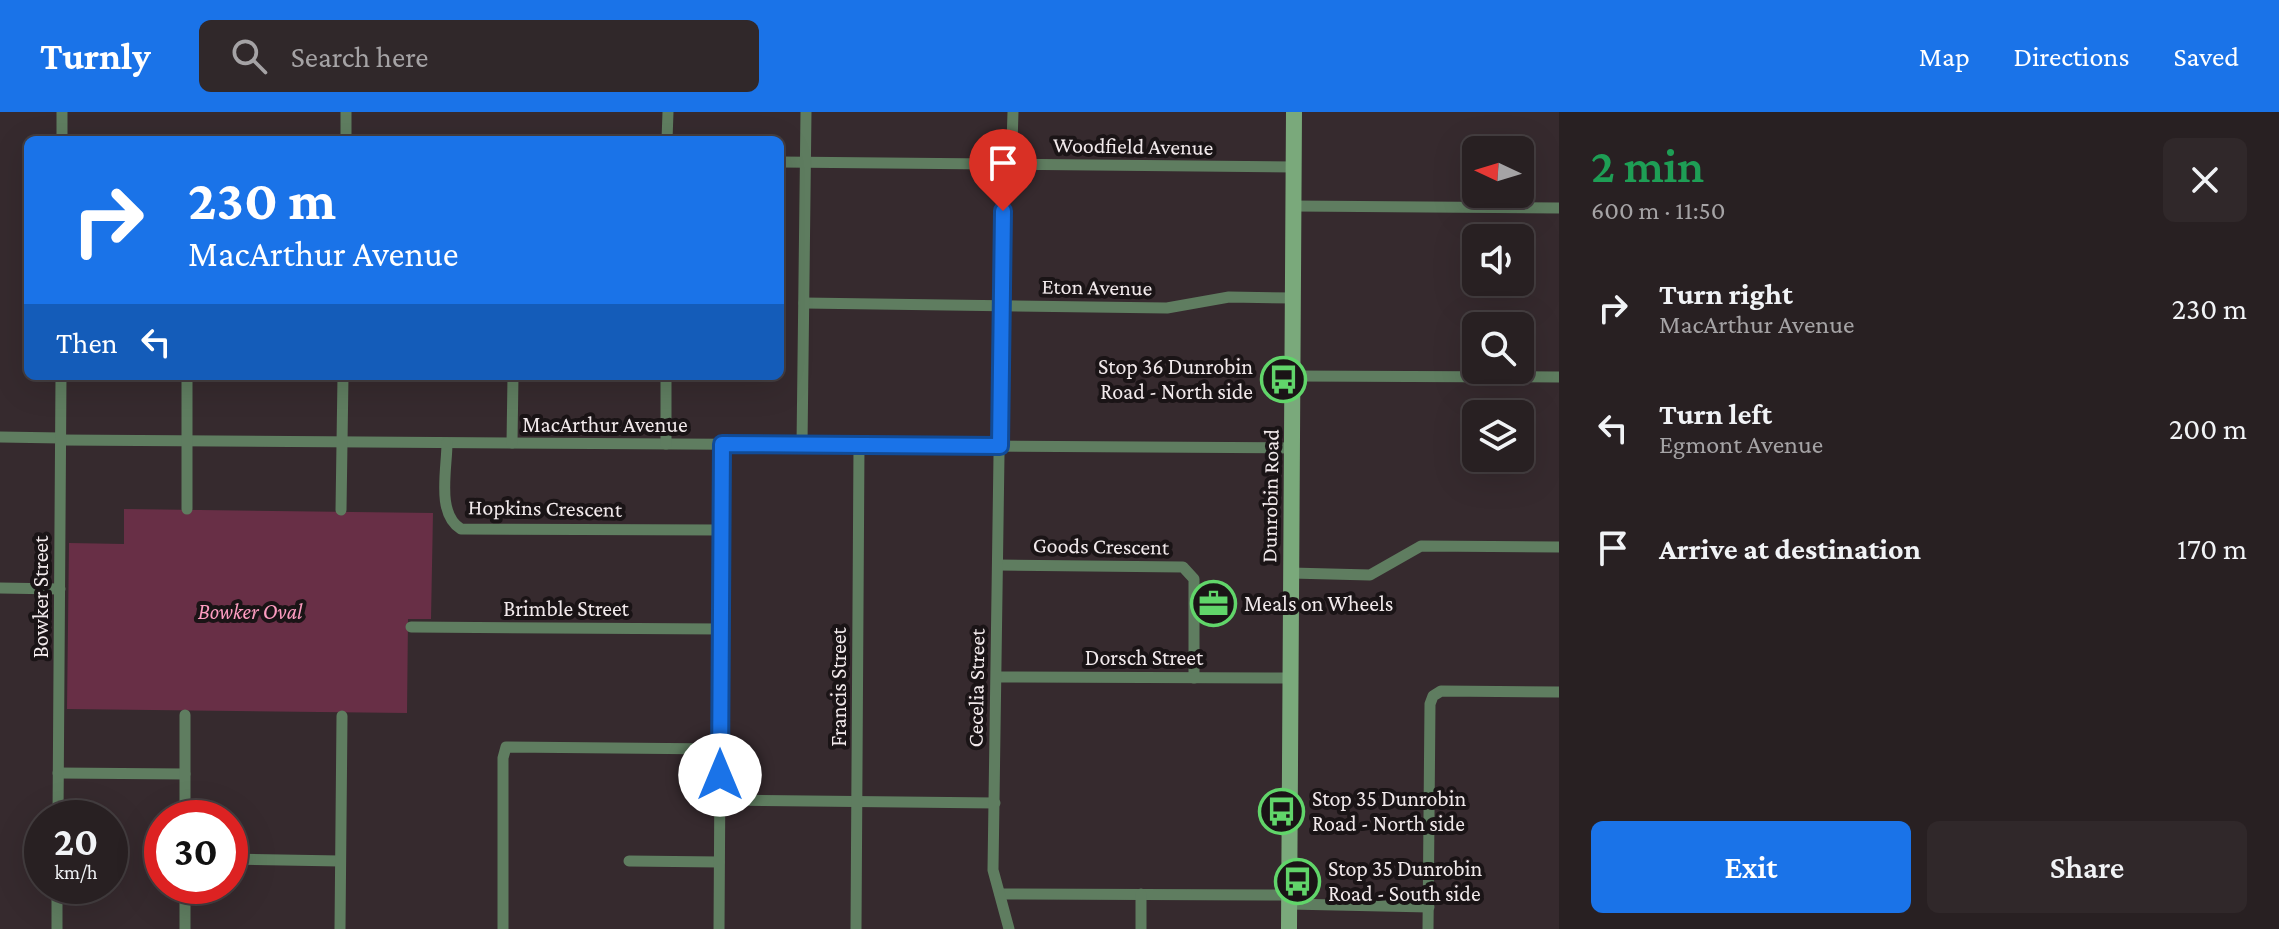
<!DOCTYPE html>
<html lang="en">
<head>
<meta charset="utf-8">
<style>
	body { margin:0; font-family:"Crimson Pro",serif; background:#30282a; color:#f1f3f6; height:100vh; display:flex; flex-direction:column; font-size:30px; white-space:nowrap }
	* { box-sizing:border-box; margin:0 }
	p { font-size:26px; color:#a5a3a5 }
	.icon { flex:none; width:44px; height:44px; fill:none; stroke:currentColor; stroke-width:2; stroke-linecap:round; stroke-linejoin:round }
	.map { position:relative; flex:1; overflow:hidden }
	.side { display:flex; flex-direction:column; background:#282022; width:720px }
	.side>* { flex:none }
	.guide { position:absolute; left:24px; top:24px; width:760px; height:244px; border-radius:12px; box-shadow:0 8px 32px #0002,0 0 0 2px #443e40; background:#1a73e8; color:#fff; overflow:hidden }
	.needle { width:52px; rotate:274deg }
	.tools { position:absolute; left:1462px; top:24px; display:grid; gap:16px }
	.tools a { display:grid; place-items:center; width:72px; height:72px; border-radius:12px; background:#282022; box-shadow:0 8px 32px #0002,0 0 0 2px #443e40; font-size:40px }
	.speed { position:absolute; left:24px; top:688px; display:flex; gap:16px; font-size:40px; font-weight:700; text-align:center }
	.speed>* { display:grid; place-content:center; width:104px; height:104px; border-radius:50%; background:#282022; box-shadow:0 8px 32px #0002,0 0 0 2px #443e40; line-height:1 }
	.speed small { font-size:20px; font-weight:400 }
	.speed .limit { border:12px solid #d22; background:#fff; color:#111 }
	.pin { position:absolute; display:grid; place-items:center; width:68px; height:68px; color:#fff; margin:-82px -34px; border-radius:50% 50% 50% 0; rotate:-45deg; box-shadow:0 0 8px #0007 }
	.pin .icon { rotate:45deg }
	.me { position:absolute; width:88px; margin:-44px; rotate:0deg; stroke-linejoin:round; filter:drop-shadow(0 0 6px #0008) }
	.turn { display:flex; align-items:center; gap:28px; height:168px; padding:0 32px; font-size:36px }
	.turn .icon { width:104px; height:104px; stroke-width:2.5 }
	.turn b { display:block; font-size:56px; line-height:68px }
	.then { display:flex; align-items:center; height:76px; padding:0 32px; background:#0003; gap:16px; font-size:30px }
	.round { display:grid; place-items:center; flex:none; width:84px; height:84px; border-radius:12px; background:#30282a }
	.headline { display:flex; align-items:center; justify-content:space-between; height:136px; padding:0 32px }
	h1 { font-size:48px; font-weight:600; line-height:60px; color:#1e9e55 }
	.action { display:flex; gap:16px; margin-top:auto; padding:16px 32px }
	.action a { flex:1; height:92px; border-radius:12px; background:#1a73e8; color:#fff; font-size:32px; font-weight:600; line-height:92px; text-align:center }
	.action a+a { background:#30282a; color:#f1f3f6 }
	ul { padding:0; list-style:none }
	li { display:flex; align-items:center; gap:24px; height:120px; padding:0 32px }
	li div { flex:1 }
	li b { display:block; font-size:30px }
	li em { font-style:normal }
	header { display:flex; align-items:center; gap:48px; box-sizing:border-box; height:112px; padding:0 40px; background:#1a73e8; color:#fff }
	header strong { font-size:38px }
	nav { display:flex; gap:44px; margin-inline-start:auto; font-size:28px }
	.search { width:560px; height:72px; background:#30282a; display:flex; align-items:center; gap:20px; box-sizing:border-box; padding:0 28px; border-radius:12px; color:#a5a3a5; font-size:30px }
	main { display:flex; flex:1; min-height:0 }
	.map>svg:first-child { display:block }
	.green { fill:#682f46 }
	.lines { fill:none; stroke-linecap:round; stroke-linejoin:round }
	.street { stroke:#5f7d60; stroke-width:11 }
	.secondary { stroke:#7aa97b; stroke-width:16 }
	.route-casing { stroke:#114b97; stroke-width:20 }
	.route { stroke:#1a73e8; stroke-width:14 }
	.labels { text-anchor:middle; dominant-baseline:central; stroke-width:8; stroke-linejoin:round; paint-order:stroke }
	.street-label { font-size:22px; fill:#f1e9eb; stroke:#1a1416 }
	.poi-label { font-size:22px; fill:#f1e9eb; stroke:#1a1416; text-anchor:start }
	.park-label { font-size:22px; font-style:italic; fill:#fd9cc0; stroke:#1a1416 }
</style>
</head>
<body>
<header>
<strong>Turnly</strong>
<div class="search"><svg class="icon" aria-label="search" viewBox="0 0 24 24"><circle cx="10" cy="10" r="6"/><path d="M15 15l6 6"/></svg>Search here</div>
<nav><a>Map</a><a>Directions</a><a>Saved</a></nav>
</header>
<main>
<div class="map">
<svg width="1559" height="817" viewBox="0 0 1559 817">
	<rect width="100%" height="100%" fill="#362a2e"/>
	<path class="green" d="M124,397L433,401L431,507H408L407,601L67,597L69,431L124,432Z"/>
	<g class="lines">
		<g class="street">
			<path d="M62,28V0"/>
			<path d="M346,28V0"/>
			<path d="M667,28L668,0"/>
			<path d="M780,50L1294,55"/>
			<path d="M1294,94L1559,96"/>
			<path d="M804,191L1167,196L1229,185L1293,186"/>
			<path d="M1293,264L1559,265"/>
			<path d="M0,325L61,326"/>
			<path d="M61,328L1293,336"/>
			<path d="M447,331C447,357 436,402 461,417L721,418"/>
			<path d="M512,331L513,264"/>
			<path d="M666,332V264"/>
			<path d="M802,333L806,0"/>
			<path d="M187,397V264"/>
			<path d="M341,398L343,264"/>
			<path d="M998,453L1183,455L1194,467V566"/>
			<path d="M1291,461L1370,463L1421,434L1559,435"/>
			<path d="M0,476L60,477"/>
			<path d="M411,515L721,517"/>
			<path d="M997,565L1291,566"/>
			<path d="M58,661L185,662"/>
			<path d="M719,688L995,691"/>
			<path d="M58,706L61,264"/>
			<path d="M185,706V603"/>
			<path d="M230,747L340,749"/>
			<path d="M629,749L719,750"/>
			<path d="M1000,782L1289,783"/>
			<path d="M1289,792L1429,795"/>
			<path d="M57,817V774"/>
			<path d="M185,817V774"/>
			<path d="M340,817L342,604"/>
			<path d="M503,817V646L506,635L720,637"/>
			<path d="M719,817L722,332"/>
			<path d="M856,817L859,334"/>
			<path d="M1009,817L993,758L1003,67L1012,32L1013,0"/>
			<path d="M1141,817V782"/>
			<path d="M1428,817L1430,592L1433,584L1441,579L1559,580"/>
		</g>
		<path class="secondary" d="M1289,817L1294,0"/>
	</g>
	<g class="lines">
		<defs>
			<path id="route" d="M720,663L722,332L1000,334L1003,99"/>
		</defs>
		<use href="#route" class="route-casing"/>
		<use href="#route" class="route"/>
	</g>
	<defs>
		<symbol id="bus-ring" viewBox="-11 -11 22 22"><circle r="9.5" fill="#1a1416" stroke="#61d56a" stroke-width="1.5"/><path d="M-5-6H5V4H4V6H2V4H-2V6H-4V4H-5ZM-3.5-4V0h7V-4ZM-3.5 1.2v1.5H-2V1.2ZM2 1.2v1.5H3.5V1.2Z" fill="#61d56a"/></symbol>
		<symbol id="office-ring" viewBox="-11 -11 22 22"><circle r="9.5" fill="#1a1416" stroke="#61d56a" stroke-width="1.5"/><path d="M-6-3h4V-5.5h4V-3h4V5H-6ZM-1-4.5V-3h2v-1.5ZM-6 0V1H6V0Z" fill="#61d56a"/></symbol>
	</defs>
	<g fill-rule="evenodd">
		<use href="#bus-ring" x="1258" y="242" width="51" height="51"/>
		<use href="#office-ring" x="1188" y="466" width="51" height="51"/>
		<use href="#bus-ring" x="1256" y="674" width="51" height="51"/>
		<use href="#bus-ring" x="1272" y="744" width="51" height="51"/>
	</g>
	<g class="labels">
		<g class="street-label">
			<text transform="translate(1133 34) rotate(1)">Woodfield Avenue</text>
			<text transform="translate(1097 175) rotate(1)">Eton Avenue</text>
			<text x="605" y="312">MacArthur Avenue</text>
			<text transform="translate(1270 384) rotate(-89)">Dunrobin Road</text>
			<text transform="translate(545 396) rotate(1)">Hopkins Crescent</text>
			<text transform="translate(1101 434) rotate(1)">Goods Crescent</text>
			<text transform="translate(40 485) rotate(-90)">Bowker Street</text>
			<text x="566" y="496">Brimble Street</text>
			<text x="1144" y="545">Dorsch Street</text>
			<text transform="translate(838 575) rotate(-90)">Francis Street</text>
			<text transform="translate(976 576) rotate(-89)">Cecelia Street</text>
		</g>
		<g class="poi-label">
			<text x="1253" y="254" text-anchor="end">Stop 36 Dunrobin<tspan x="1253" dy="25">Road - North side</tspan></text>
			<text x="1244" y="491">Meals on Wheels</text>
			<text x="1312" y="686">Stop 35 Dunrobin<tspan x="1312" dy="25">Road - North side</tspan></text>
			<text x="1328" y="756">Stop 35 Dunrobin<tspan x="1328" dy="25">Road - South side</tspan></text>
		</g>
		<g class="park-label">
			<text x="250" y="499">Bowker Oval</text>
		</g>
	</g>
</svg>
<div class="tools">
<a><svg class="needle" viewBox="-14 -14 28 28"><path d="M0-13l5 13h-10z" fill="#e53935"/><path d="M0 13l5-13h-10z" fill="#a5a3a5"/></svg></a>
<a><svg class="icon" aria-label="sound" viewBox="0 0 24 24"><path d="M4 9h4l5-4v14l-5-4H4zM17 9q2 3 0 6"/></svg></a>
<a><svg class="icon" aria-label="search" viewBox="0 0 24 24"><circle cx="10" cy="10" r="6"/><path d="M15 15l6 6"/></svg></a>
<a><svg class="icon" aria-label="layers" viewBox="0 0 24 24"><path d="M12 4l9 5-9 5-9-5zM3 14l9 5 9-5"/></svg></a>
</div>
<div class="speed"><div>20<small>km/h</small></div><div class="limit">30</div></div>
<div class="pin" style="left:1003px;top:99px;background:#d93025"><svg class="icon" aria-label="arrive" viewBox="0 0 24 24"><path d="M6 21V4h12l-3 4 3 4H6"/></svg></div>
<svg class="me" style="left:720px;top:663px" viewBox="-20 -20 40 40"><circle r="19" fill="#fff"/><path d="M0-13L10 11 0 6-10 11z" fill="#1a73e8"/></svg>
<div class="guide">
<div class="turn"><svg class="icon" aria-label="right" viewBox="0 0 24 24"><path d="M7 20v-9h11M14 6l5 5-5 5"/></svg><div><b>230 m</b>MacArthur Avenue</div></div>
<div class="then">Then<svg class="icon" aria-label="left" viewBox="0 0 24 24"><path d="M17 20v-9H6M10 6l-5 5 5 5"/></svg></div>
</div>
</div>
<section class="side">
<div class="headline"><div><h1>2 min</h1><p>600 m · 11:50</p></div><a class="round"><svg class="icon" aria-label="close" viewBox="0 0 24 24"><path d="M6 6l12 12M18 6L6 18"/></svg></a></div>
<ul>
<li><svg class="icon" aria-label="right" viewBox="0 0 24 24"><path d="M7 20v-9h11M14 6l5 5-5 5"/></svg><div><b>Turn right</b><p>MacArthur Avenue</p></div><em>230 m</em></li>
<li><svg class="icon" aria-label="left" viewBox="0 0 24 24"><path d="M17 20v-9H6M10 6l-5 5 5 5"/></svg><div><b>Turn left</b><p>Egmont Avenue</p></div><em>200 m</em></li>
<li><svg class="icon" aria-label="arrive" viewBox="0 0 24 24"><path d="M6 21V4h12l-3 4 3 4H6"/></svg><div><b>Arrive at destination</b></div><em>170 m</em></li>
</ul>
<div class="action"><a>Exit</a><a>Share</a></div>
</section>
</main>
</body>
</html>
